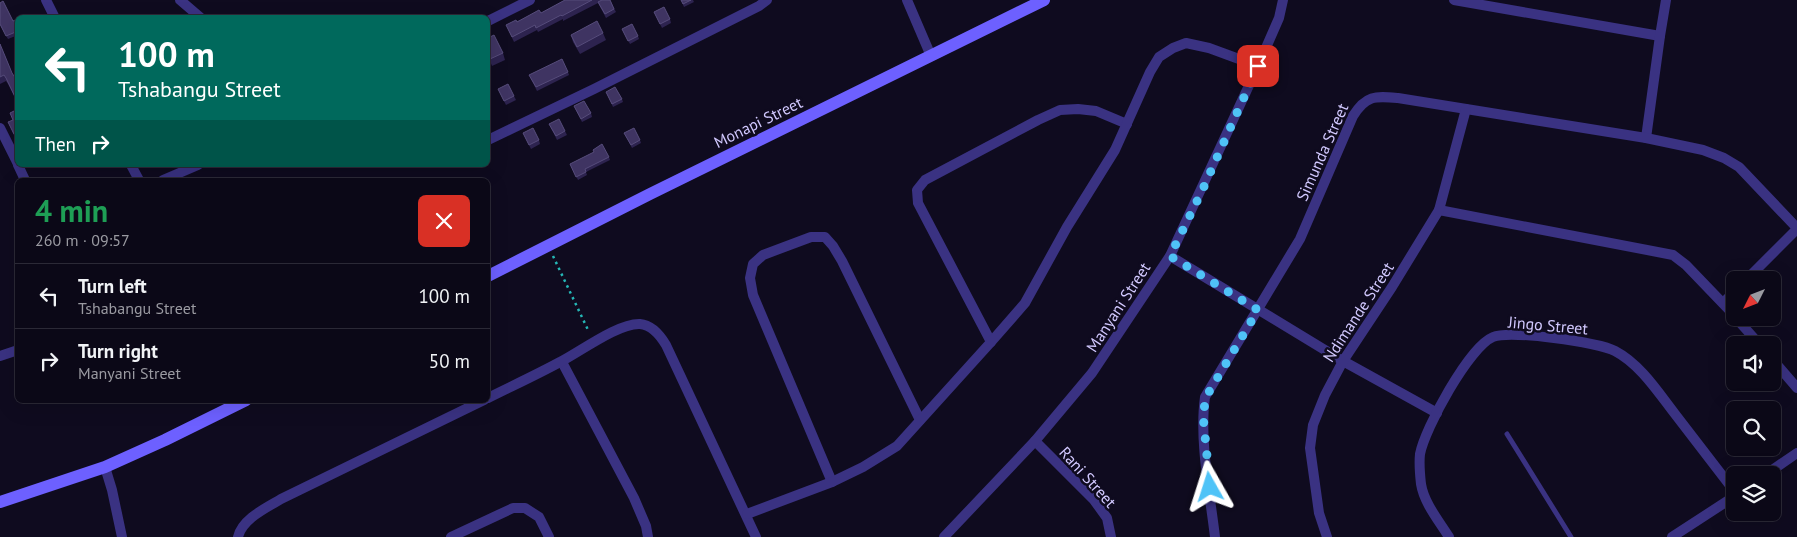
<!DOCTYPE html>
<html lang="en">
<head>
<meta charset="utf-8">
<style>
	body { margin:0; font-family:"PT Sans",sans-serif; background:#191624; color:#f1f3f6; height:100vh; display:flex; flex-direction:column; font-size:19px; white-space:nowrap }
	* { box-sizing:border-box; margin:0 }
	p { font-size:16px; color:#9a9aa1 }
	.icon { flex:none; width:28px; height:28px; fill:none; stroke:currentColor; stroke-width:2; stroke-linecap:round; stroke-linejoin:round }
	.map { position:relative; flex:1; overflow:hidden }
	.sheet { position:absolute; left:15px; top:178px; width:475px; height:225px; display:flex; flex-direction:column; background:#0b0817; border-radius:8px; box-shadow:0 5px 20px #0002,0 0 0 1px #2b2936 }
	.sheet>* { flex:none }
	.top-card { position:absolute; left:15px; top:15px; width:475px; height:152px; border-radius:8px; box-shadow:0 5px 20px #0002,0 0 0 1px #2b2936; background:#00695c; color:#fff; overflow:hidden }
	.needle { width:32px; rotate:228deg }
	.buttons { position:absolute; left:1726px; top:271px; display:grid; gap:10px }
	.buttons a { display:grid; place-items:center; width:55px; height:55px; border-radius:8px; background:#0b0817; box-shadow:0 5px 20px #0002,0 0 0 1px #2b2936; font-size:25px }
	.pin { position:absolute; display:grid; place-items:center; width:42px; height:42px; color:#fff; margin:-21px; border-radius:10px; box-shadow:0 2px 8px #0006 }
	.me { position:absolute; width:55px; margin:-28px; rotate:354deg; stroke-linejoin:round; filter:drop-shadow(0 0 4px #0008) }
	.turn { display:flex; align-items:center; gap:18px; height:105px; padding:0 20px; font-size:22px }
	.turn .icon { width:65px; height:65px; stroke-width:2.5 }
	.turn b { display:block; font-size:35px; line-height:42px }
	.then { display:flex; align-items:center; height:48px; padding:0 20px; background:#0003; gap:10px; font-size:19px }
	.round { display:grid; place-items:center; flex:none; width:52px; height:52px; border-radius:8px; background:#191624 }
	.head { display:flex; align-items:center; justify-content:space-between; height:85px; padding:0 20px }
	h1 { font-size:30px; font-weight:600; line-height:38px; color:#1e9e55 }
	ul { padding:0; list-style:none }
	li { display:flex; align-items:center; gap:15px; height:65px; padding:0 20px; border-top:1px solid #2b2936 }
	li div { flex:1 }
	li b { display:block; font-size:19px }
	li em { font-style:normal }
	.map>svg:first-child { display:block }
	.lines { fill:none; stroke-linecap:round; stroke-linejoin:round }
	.path { stroke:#25b7b6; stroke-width:2.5; stroke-dasharray:2.5 4; stroke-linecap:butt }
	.lane { stroke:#3a3282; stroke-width:5 }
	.street { stroke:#3a3282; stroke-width:10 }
	.secondary { stroke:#6d60ff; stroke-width:12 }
	.wall { fill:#2d234f }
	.building { fill:#3f3462; stroke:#564c7b }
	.route { stroke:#4fc3f7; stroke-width:9; stroke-dasharray:0 16.2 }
	.labels { text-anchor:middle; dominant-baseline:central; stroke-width:5; stroke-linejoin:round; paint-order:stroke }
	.street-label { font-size:16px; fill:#d2c9ff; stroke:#0f0b1f }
</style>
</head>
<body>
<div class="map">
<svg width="1797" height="537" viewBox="0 0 1797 537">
	<rect width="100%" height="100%" fill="#0f0b1f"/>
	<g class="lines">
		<path class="path" d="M553,256L589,332"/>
		<path class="lane" d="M1507,434L1571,537"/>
		<g class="street">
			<path d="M46,0L55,18"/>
			<path d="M180,0L201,18"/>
			<path d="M907,0L931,56"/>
			<path d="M1454,0L1660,36"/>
			<path d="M488,21L530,0"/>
			<path d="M0,128L18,164"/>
			<path d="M1646,138L1660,36L1666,0"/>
			<path d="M488,140L594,89L759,6L767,0"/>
			<path d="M18,165L25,180"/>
			<path d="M131,165L139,180"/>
			<path d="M163,180L198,165"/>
			<path d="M1439,210L1673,255L1686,265L1735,316"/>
			<path d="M1170,256L1343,361L1437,413"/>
			<path d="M1746,280L1797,229"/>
			<path d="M1723,303L1735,291"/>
			<path d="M1736,318L1760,345"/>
			<path d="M991,342L918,203L917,190L925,180L1038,120L1060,110L1078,109L1096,111L1127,124"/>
			<path d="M0,356L18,350"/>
			<path d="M1772,359L1797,388"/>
			<path d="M562,362L634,498L646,526L648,537"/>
			<path d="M488,398C512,386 536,375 560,362C580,352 618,323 640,324C652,325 660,335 666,345L756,537"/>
			<path d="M1035,441L1094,500L1107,518L1111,537"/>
			<path d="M105,467L112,490L122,537"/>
			<path d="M1765,475L1797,453"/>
			<path d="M832,482L753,295L750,278L753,264L763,255L811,237H825L833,246L842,261L920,420"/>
			<path d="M747,514L832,482L863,467L897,446L991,342L1025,303L1067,227L1115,150L1150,72L1159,57L1173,48L1186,43L1209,48L1258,66"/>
			<path d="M238,537C242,519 266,508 281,499L484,400"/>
			<path d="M451,537L513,508H525L539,517L549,537"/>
			<path d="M944,537L1035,441L1092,373L1170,256L1258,66L1279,18L1283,0"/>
			<path d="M1215,537C1210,494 1199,440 1205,397L1300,239L1353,116C1366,95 1375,96 1398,98L1646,138L1703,150L1724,158L1739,167L1797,228"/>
			<path d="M1327,537L1319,513L1310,448L1313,425L1325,395L1343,361L1392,287L1439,210L1466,109"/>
			<path d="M1449,537C1439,521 1424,503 1421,484C1420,475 1419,463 1420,454C1425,428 1469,347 1493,337C1510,330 1598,342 1615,351C1640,364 1658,392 1675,414C1695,440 1715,466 1735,492"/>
			<path d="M1672,537L1735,496"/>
		</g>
		<g class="secondary">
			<path d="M488,276L650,194L1044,0"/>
			<path d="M0,502L105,467L165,440L246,400"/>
		</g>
	</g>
	<g class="wall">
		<path d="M565,0H610L616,12L606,18L598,3L563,21V19L538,32L537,30L514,42L506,25L541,13Z"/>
		<path d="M681,0H693L694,2L684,7Z"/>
		<path d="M0,3L13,21L18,19V35L8,39L0,25Z"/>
		<path d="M654,12L670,19L671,23L662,28Z"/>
		<path d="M622,29L638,36L639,39L630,44Z"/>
		<path d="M603,33L606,40L580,54L573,42L571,35Z"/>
		<path d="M488,38L503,53L505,60L492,66L488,56Z"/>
		<path d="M0,44L12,73L18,82V104L8,84L6,81L0,84Z"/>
		<path d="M568,72L569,75L537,91L529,75Z"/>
		<path d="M498,89L514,96L516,100L506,105Z"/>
		<path d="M606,92L622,99L623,102L613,107Z"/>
		<path d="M574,106L591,113L592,117L582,122Z"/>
		<path d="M18,109V139L16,140L8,122L13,120L10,113Z"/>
		<path d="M549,124L565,131L567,135L557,140Z"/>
		<path d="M523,133L539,140L540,144L531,149Z"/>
		<path d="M624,133L640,140L641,143L632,148Z"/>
		<path d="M609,157L610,160L586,172L587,175L578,180L570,164Z"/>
	</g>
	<g class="building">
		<path d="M565,0H592L562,16L561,15L536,28L535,25L512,37L506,25L516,20L517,22L539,10L541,13Z"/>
		<path d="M602,0H610L614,9L605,14L598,2Z"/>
		<path d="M681,0H691L683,4Z"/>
		<path d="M3,1L13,21L18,19V31L6,36L0,24V3Z"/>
		<path d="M664,7L670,19L660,24L654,12Z"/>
		<path d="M597,21L603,33L577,47L571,35Z"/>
		<path d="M632,24L638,36L628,41L622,29Z"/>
		<path d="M494,35L503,53L490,59L488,54V38Z"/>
		<path d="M0,44L12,73L18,82V103L6,78L4,75L0,77Z"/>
		<path d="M562,59L568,72L536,87L529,75Z"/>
		<path d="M508,84L514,96L504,101L498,89Z"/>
		<path d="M615,87L622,99L612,104L606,92Z"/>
		<path d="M584,101L591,113L581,119L574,106Z"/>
		<path d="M18,109V132L14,134L8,122L13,120L10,113Z"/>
		<path d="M559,119L565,131L556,136L549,124Z"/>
		<path d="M533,128L539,140L529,145L523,133Z"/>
		<path d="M634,128L640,140L631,145L624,133Z"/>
		<path d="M602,144L609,157L585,169L586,172L576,177L570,164L594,152L593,150Z"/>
	</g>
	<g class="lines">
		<path class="route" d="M1210,487L1203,415L1206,397L1258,310L1170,256L1202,191L1258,66"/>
	</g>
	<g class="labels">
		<g class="street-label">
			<text transform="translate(758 122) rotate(-26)">Monapi Street</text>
			<text transform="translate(1322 152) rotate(-66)">Simunda Street</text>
			<text transform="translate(1118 307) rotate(-57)">Manyani Street</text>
			<text transform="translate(1358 312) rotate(-57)">Ndimande Street</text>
			<text transform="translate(1548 325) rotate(5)">Jingo Street</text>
			<text transform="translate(1088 477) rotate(48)">Rani Street</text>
		</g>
	</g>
</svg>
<div class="buttons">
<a><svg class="needle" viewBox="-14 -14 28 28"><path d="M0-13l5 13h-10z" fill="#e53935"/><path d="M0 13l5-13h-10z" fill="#9a9aa1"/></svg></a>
<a><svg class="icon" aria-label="sound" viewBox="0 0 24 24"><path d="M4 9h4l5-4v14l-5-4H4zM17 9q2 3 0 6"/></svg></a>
<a><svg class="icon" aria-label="search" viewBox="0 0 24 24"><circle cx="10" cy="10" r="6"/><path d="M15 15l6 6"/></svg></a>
<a><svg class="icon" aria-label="layers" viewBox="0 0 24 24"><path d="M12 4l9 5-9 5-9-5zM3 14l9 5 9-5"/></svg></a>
</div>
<div class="pin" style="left:1258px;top:66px;background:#d93025"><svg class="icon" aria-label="arrive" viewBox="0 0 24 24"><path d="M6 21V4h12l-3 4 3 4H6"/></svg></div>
<svg class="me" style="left:1210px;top:487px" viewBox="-20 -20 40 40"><path d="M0-17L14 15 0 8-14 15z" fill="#4fc3f7" stroke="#fff" stroke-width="4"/></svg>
<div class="top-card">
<div class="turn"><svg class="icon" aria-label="left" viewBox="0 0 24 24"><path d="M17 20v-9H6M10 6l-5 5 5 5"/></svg><div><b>100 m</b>Tshabangu Street</div></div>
<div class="then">Then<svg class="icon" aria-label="right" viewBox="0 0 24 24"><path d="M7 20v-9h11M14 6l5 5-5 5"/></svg></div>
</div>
<section class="sheet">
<div class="head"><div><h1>4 min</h1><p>260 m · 09:57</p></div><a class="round" style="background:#d93025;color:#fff"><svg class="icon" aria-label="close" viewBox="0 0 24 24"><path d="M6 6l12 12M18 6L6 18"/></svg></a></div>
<ul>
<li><svg class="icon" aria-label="left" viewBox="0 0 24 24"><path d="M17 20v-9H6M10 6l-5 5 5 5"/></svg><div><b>Turn left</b><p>Tshabangu Street</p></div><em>100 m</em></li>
<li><svg class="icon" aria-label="right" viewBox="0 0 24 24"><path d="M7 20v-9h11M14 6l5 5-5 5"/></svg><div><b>Turn right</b><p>Manyani Street</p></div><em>50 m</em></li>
</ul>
</section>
</div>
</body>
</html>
